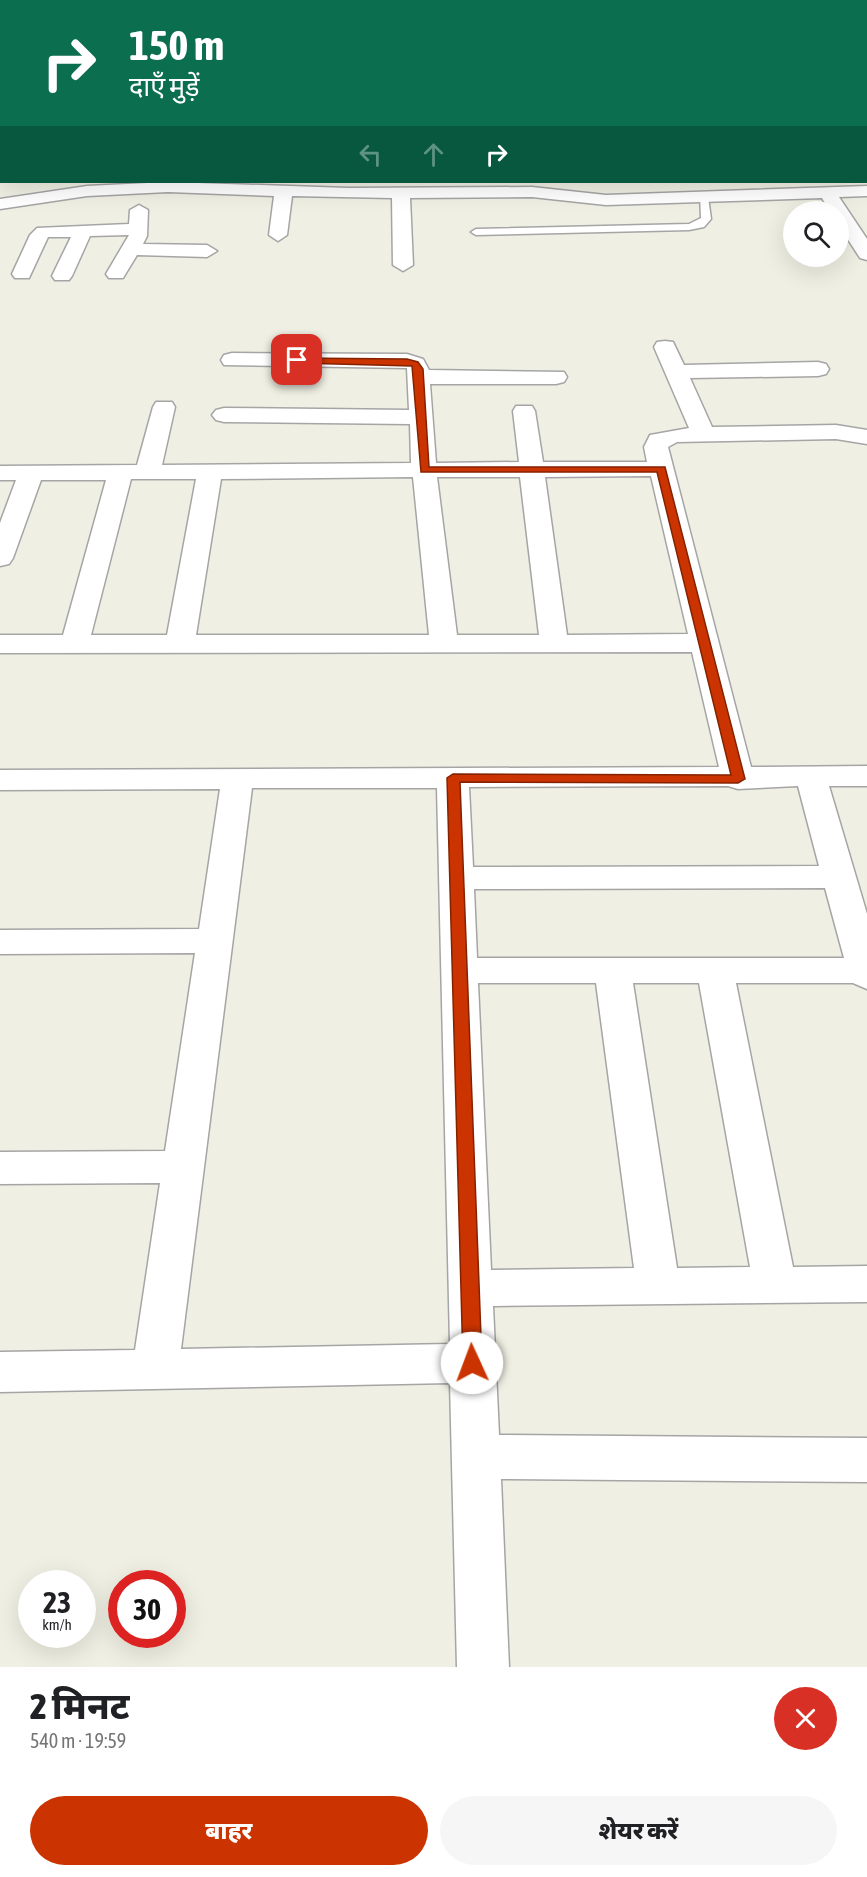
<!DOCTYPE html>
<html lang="hi">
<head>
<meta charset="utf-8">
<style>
	body { margin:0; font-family:"Asap Condensed","Noto Sans Devanagari",sans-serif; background:#f6f6f6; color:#202124; height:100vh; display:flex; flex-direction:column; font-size:22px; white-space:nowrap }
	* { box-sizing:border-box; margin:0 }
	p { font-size:20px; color:#757577 }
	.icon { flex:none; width:33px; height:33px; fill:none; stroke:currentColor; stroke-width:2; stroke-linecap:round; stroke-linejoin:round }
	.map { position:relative; height:1667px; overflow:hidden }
	.side { display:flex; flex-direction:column; background:#fff; flex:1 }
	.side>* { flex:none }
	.guide { position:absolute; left:0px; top:0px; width:867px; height:183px; box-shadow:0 6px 24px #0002; background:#0b6e4f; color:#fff; overflow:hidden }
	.fabs { position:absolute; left:783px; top:201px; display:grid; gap:12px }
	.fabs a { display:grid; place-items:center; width:66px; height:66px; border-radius:50%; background:#fff; box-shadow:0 6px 24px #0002; font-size:30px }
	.speed { position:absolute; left:18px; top:1570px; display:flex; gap:12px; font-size:30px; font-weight:700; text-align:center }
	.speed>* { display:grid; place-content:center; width:78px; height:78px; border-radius:50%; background:#fff; box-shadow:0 6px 24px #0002; line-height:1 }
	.speed small { font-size:15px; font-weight:400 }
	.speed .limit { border:9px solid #d22; background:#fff; color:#111 }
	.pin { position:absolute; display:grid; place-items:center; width:51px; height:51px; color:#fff; margin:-26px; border-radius:12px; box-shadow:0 3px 9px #0006 }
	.me { position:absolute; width:66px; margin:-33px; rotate:358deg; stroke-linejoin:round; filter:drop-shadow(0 0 4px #0008) }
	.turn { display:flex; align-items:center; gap:21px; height:126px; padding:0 30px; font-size:27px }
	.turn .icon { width:78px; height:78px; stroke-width:2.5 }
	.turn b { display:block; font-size:42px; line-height:51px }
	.lanes { display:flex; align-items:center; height:57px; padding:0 30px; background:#0003; justify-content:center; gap:30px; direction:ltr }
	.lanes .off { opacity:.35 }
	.round { display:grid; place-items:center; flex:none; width:63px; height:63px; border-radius:32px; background:#f6f6f6 }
	.head { display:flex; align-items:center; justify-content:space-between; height:102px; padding:0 30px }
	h1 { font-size:36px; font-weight:800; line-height:45px }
	.action { display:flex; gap:12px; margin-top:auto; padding:12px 30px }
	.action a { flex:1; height:69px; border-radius:36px; background:#cb3400; color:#fff; font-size:24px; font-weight:800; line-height:69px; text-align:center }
	.action a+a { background:#f6f6f6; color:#202124 }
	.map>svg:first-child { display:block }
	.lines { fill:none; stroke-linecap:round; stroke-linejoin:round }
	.service-casing { stroke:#a5a5a5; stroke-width:3 }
	.minor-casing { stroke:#a5a5a5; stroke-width:3 }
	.service { fill:#fff; fill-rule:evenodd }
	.minor { fill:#fff; fill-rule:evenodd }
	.route { fill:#cb3400; stroke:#842200; stroke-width:1.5 }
</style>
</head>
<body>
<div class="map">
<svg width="867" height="1667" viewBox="0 0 867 1667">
	<rect width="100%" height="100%" fill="#f0efe3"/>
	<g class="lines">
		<defs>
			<g id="service">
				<rect x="866" y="5" width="1" height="4"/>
				<path d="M700,195L708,197L711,219L704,227L689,230L476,235L471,232L476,229L689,224L701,218Z"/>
			</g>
			<g id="minor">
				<path d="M53,0H135L136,2H54Z"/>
				<rect x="191" y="0" width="14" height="2"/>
				<rect x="251" y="0" width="14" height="2"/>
				<path d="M323,0H376L322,2Z"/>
				<rect x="409" y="0" width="14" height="2"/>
				<path d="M604,0H619L620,2H605Z"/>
				<rect x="0" y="6" width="2" height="8"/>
				<rect x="0" y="45" width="2" height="8"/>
				<rect x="866" y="66" width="1" height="8"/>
				<rect x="0" y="68" width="2" height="8"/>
				<rect x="0" y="111" width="2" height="10"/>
				<rect x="866" y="111" width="1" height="10"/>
				<path d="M168,182L348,188L532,187L606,195L867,186V196L839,197L867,239V260L860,258L838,224V212H830L822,198L606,205L532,197L410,198L413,265L403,271L393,265L392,198L292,196L287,235L278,241L269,235L274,196L168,192L87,196L0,209V199L87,186Z"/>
				<path d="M139,205L148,210L147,236L143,244L207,245L217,251L207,257L137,255L123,278H109L106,274L129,235L90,236L72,276L69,280H55L52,276L71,237H48L29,278H15L12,274L30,235L37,228L129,224L130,210Z"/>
				<path d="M665,341L673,342L684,365L818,362L826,364L829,369L826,374L818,376L690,378L712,427L836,425L867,430V444L836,439L677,442L668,447L751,767L867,766V786H829L867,914V989L853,983H736L793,1267L867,1266V1302L493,1306L499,1435L867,1438V1482L501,1479L509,1667H457L450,1383L0,1392V1352L135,1350L160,1183L0,1184V1152L165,1151L195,953L0,954V930L199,929L220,789L0,790V770L719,767L692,652L0,653V635H63L106,480H41L13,558L9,564L0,566V523L16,480H0V466L137,465L153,407L156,402H172L175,407L162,465L411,463L410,424L224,422L216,420L212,415L216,410L224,408L409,410L407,368L224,365L221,360L224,355L232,353L407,354L423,359L429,370L564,372L567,377L564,382L556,384H430L436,463L519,462L513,411L516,406H532L535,411L543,462H647L644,447L650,435L689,428L654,347L657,342ZM651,476L688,634L567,635L545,477ZM413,477L429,635H196L221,479ZM437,477H520L539,635H457ZM131,479H196L167,635H91ZM728,786L738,789L798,786L819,866L473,867L469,787ZM252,788H437L450,1344L181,1349ZM825,888L844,958H477L474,889ZM478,983H596L634,1268L491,1270ZM633,983H699L750,1267L677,1268Z"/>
			</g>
		</defs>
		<use href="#service" class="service-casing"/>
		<use href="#minor" class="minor-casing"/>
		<use href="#service" class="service"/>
		<use href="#minor" class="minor"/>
	</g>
	<path class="route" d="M294,358L407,359L418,362L423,369L429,467H665L745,779L738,783L460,782L482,1363L479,1369L472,1371L466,1369L463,1363L447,778L453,774L731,775L657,472H421L412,366L297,363L294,362Z"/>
</svg>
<div class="fabs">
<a><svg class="icon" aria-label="search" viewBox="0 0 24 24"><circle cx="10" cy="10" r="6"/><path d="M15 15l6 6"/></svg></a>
</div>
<div class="speed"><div>23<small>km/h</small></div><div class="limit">30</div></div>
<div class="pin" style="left:297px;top:360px;background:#d93025"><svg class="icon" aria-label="arrive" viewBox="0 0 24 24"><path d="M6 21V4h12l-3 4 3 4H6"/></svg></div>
<svg class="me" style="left:472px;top:1363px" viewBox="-20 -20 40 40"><circle r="19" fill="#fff"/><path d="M0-13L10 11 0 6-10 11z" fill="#cb3400"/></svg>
<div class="guide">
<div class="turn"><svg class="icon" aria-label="right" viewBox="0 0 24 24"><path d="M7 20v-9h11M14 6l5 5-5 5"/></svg><div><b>150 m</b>दाएँ मुड़ें</div></div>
<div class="lanes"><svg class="icon off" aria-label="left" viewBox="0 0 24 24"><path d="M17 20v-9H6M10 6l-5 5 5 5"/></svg><svg class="icon off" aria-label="ahead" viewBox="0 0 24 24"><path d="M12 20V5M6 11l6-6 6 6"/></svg><svg class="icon" aria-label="right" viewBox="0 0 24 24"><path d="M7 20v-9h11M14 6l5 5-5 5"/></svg></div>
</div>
</div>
<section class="side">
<div class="head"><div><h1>2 मिनट</h1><p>540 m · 19:59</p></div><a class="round" style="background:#d93025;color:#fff"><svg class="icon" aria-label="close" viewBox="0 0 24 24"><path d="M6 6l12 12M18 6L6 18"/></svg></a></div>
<div class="action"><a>बाहर</a><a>शेयर करें</a></div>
</section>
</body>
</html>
